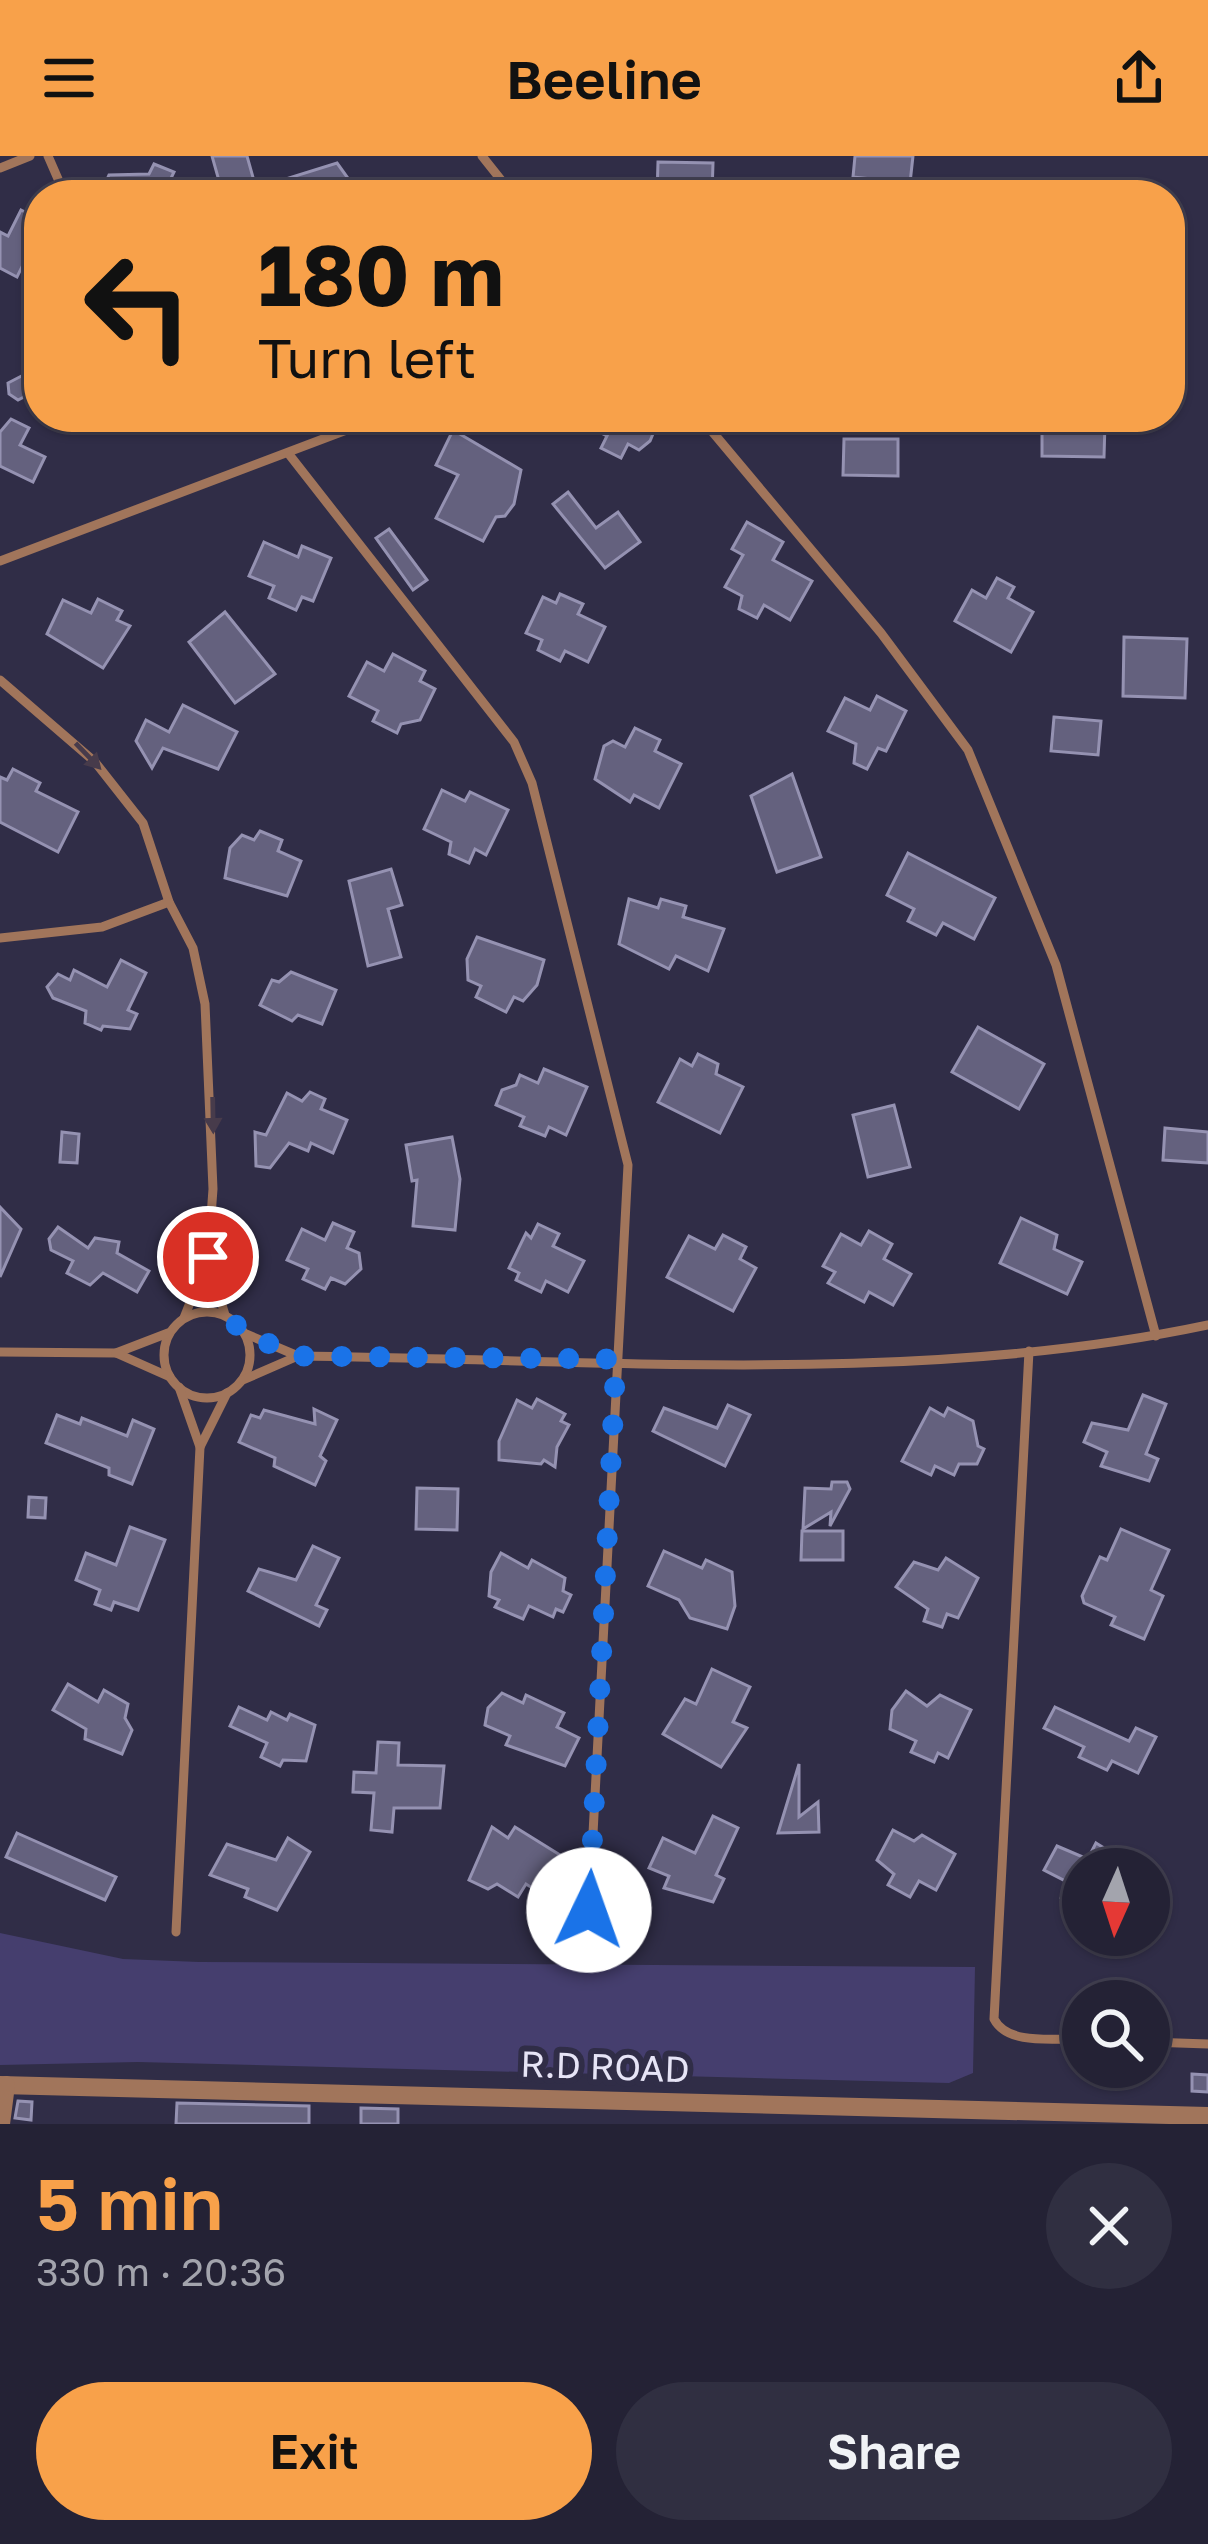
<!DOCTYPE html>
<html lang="en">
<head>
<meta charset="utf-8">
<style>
	body { margin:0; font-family:"Golos Text",sans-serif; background:#302f41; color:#f1f3f6; height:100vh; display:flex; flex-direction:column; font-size:45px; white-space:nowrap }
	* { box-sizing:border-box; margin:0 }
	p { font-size:39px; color:#a3a4ad }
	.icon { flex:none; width:66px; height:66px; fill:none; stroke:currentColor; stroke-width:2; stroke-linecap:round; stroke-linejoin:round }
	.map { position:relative; height:1968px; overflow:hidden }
	.side { display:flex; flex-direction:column; background:#242235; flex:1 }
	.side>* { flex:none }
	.top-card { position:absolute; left:24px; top:24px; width:1161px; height:252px; border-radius:48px; box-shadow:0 3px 9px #0004,0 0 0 3px #413f50; background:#f8a14a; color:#111; overflow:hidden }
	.needle { width:78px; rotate:183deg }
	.buttons { position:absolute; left:1062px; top:1692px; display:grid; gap:24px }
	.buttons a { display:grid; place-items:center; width:108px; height:108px; border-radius:50%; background:#242235; box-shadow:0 3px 9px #0004,0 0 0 3px #413f50; font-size:60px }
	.pin { position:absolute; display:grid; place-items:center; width:102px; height:102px; color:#fff; margin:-51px; border:6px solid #fff; border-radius:50%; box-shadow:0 3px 12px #0007 }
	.me { position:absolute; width:132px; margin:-66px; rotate:3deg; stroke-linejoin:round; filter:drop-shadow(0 0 9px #0008) }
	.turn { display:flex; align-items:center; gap:42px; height:252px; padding:0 36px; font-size:54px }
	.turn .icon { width:156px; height:156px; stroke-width:2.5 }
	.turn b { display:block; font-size:84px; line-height:102px }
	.round { display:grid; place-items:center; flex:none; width:126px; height:126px; border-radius:63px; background:#302f41 }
	.head { display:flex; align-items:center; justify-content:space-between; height:204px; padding:0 36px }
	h1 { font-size:72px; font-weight:600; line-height:90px; color:#f8a14a }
	.button { display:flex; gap:24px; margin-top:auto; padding:24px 36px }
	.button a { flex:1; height:138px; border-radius:72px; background:#f8a14a; color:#111; font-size:48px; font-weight:600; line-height:138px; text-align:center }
	.button a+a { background:#302f41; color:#f1f3f6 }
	header { display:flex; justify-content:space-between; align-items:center; height:156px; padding:0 36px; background:#f8a14a; color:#111; font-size:54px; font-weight:600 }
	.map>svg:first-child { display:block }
	.green { fill:#453e6e }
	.building { fill:#64617e; stroke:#9592b2; stroke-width:3 }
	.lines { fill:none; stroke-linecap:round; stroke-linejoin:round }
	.service { stroke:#a1755b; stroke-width:9 }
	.minor { stroke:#a1755b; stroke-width:18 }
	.oneway { fill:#473b4b }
	.route { stroke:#1a73e8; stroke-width:21; stroke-dasharray:0 37.8 }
	.labels { text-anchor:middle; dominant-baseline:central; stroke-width:12; stroke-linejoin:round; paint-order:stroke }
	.street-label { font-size:36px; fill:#e6e4f6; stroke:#302d47 }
</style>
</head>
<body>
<header><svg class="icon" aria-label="menu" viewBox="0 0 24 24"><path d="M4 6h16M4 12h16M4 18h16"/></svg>Beeline<svg class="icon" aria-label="share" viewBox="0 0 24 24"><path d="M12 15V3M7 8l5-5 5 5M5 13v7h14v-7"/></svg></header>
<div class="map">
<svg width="1208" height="1968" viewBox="0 0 1208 1968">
	<rect width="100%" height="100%" fill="#302d47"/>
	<path class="green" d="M0,1777L123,1803L199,1806L975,1811L973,1917L949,1927L138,1906L0,1909Z"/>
	<g class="building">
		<path d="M212,0H247L258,39H223Z"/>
		<path d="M855,0H913L910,27L853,21Z"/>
		<path d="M658,6L713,7L712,39H657Z"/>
		<path d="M337,7L360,39H288L279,25Z"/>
		<path d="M154,8L174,16L163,39H100L109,19L149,18Z"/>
		<path d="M21,54L39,63V76L17,121L0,112V76L8,80Z"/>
		<path d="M39,211V233L18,244L9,238L8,227Z"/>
		<path d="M568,261H645L655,273L650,285L639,294L628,288L621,302L601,292L607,280Z"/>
		<path d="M1042,261H1094L1093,267H1105L1104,301L1042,300Z"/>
		<path d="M11,263L29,272L20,289L45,301L33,326L0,310V276Z"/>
		<path d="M453,274L521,314L514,348L505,360L496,361L483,385L436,362L458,319L436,309Z"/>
		<path d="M844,283H898V320L843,319Z"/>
		<path d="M568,336L596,372L618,356L640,386L605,412L553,348Z"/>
		<path d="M747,366L783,386L773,404L812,425L790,464L764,449L757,462L739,453L742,440L725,431L743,399L732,393Z"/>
		<path d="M389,373L427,424L413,434L376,382Z"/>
		<path d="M264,386L298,401L302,390L331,402L313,445L302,441L296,454L269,442L274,430L249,420Z"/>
		<path d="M997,422L1014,431L1008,442L1033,456L1011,496L955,465L972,434L986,442Z"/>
		<path d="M560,438L583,448L578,458L605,471L588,506L565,495L560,505L538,494L542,484L526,477L543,441L556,447Z"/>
		<path d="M98,443L122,455L117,464L130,470L103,512L47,478L63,444L91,457Z"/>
		<path d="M225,456L275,518L235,547L189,486Z"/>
		<path d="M1124,481L1187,483L1185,542L1123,540Z"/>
		<path d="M393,498L425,515L420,525L435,533L420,564L401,568L397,577L373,565L378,555L349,540L367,506L384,515Z"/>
		<path d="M877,540L906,555L886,595L878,592L867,613L854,607L856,588L828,575L845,542L870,554Z"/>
		<path d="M183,549L237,576L218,613L163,592L152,612L136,585L146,564L169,576Z"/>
		<path d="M1054,561L1101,565L1098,599L1051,595Z"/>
		<path d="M635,572L660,584L655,595L681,608L659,652L634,639L630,646L595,623L604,590L613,585L625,591Z"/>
		<path d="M13,613L40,627L36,635L78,656L58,696L0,666V621L7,624Z"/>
		<path d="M792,618L821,701L777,716L751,640Z"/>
		<path d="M442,634L465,645L470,636L508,654L486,699L475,693L469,707L449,698L451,686L424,673Z"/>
		<path d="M260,675L282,684L278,695L301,705L287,740L225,722L230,692L242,679L254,684Z"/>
		<path d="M908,697L995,742L974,783L943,767L936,779L908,765L914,753L887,739Z"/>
		<path d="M391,713L402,749L388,753L401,801L368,810L349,725Z"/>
		<path d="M629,743L658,752L661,743L686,750L683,761L724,773L708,815L676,800L669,813L619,788Z"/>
		<path d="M477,781L544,804L537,829L523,845L514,841L506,856L476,841L481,830L468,824L467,803Z"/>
		<path d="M121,804L146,817L128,854L137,858L130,873L103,870L101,874L85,867L86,855L53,842L47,831L58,818L70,824L74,814L107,831Z"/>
		<path d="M291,816L336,834L322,868L298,859L292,865L260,849L272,824L279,826Z"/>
		<path d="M978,871L1044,908L1019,953L952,916Z"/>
		<path d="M698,898L718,908L716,918L743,931L720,977L658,946L680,903L692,910Z"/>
		<path d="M544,913L587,931L566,979L549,971L545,980L520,970L524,961L496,949L502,934L516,929L520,919L538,927Z"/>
		<path d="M310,936L325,943L321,953L347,964L333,997L311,987L308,995L289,987L270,1012L256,1010L255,976L266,979L287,937L302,945Z"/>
		<path d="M894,949L910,1011L868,1021L853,959Z"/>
		<path d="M1165,972L1208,976V1007L1163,1004Z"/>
		<path d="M62,976L79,978L77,1007L60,1006Z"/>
		<path d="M452,981L460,1023L455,1074L413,1070L417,1024L412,1025L406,989Z"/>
		<path d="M0,1051L21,1073L0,1121Z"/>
		<path d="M1021,1062L1057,1079L1054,1093L1082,1106L1067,1138L1000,1107Z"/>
		<path d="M333,1067L354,1076L347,1092L359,1097L361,1113L345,1128L331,1122L325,1133L303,1123L308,1113L287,1104L302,1073L325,1084Z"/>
		<path d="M538,1068L559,1078L553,1090L584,1105L568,1136L546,1125L541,1136L516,1124L519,1117L509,1112L526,1077L531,1082Z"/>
		<path d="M58,1071L88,1092L95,1082L119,1086L117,1097L149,1115L137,1136L103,1117L90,1129L67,1117L73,1105L51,1094L49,1083Z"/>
		<path d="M869,1075L892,1088L884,1103L911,1118L893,1149L869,1136L864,1146L828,1127L835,1116L823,1110L841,1078L861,1089Z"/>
		<path d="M723,1079L746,1091L740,1103L756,1112L733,1155L667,1121L689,1080L715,1093Z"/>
		<path d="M1143,1239L1166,1248L1146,1298L1158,1303L1149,1325L1101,1310L1107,1296L1084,1286L1092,1267L1128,1274Z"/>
		<path d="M537,1243L565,1258L561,1265L569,1269L557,1291L555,1311L544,1304L541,1308L499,1304V1285L517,1244L532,1252Z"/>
		<path d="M728,1249L750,1259L725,1310L653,1275L664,1252L717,1272Z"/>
		<path d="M930,1252L944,1260L948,1252L973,1265L978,1290L984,1293L977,1308H959L954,1319L935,1310L931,1319L902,1305Z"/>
		<path d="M314,1253L337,1264L320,1300L326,1305L315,1329L274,1310L275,1302L239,1286L251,1259L260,1262L264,1254L315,1268Z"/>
		<path d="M57,1259L80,1268L82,1262L127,1280L133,1264L154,1273L132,1328L109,1319V1312L46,1287Z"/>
		<path d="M832,1326H847L850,1333L830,1370L831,1356L803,1373L805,1332L831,1333Z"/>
		<path d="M417,1332L458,1333L457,1374L416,1373Z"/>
		<path d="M29,1341L46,1342L45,1362L28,1361Z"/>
		<path d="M130,1371L165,1384L138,1454L114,1446L111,1454L95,1448L100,1434L76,1424L86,1397L116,1409Z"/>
		<path d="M1121,1373L1169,1394L1151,1434L1163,1440L1144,1483L1111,1469L1115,1461L1084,1447L1082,1440L1100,1401L1107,1404Z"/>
		<path d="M802,1375H843V1404H801Z"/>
		<path d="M313,1390L339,1402L316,1449L327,1454L319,1470L248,1435L259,1413L296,1424Z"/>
		<path d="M664,1395L702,1412L706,1404L732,1416L735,1450L727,1473L690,1462L679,1444L648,1430Z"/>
		<path d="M501,1397L528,1412L532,1404L565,1422L563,1435L571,1439L563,1456L556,1453L553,1461L529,1450L523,1463L495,1451L499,1444L489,1440L491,1416Z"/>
		<path d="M946,1402L978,1422L958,1462L947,1458L942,1471L924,1465L928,1453L896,1431L914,1406L938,1414Z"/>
		<path d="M712,1513L750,1531L733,1566L747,1572L721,1611L663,1578L685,1543L696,1548Z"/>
		<path d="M68,1528L98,1546L104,1534L128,1548L125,1562L132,1574L122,1598L85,1583L86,1573L53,1554Z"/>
		<path d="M906,1535L927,1550L940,1539L971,1554L948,1602L938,1597L934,1606L911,1596L916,1585L890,1573L892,1554Z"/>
		<path d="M502,1537L523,1547L526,1539L564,1557L557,1571L579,1582L565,1610L506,1589L510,1580L485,1569L488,1552Z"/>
		<path d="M239,1551L267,1564L271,1556L287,1564L290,1558L315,1569L306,1605L283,1604L280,1610L261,1601L267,1587L230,1570Z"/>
		<path d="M1055,1551L1129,1585L1136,1572L1156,1581L1138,1617L1112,1605L1107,1614L1079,1601L1084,1591L1044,1572Z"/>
		<path d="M378,1586L399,1587L398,1609L444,1610L440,1652H394L392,1676L371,1674L374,1637L353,1636L354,1616L376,1617Z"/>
		<path d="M799,1608V1661L818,1646L819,1676L778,1677Z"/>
		<path d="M713,1660L738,1672L716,1719L724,1723L713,1746L664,1732L669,1720L649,1712L663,1682L695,1697Z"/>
		<path d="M492,1671L508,1682L515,1671L560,1699L537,1735L526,1728L518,1741L497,1728L488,1733L469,1724Z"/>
		<path d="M893,1674L914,1685L922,1679L955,1698L936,1734L919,1725L910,1741L888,1729L894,1718L877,1704Z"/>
		<path d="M17,1677L116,1721L105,1744L6,1701Z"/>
		<path d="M288,1682L310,1696L277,1754L245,1741L248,1733L210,1719L227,1688L276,1704Z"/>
		<path d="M1096,1687L1138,1713H1083V1754L1061,1742L1069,1727L1044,1714L1057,1690L1083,1701V1712Z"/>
		<path d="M1192,1918L1208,1919V1936L1192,1935Z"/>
		<path d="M18,1945L32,1946L31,1964L15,1962Z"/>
		<path d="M177,1947L309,1950V1968H176Z"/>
		<path d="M361,1952L398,1953V1968H361Z"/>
	</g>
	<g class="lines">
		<g class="service">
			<path d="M48,0L65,39"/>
			<path d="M482,0L513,39"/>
			<path d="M0,12L30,0"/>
			<path d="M700,261L881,477L968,594L1056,809L1156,1180"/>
			<path d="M288,297L514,586L532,627L628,1009L589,1754"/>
			<path d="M0,405L381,261"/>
			<path d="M0,524L95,606L143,667L169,746L193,792L205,848L213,1033L208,1101L184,1162"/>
			<path d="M0,782L102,771L169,746"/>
			<path d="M208,1101L225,1159"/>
			<circle cx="207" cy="1199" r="43"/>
			<path d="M246,1178L298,1200C595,1203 916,1231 1208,1169"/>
			<path d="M1029,1195L994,1863C1008,1890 1055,1882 1083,1883"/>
			<path d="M0,1196L116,1197L168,1177"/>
			<path d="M116,1197L170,1221"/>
			<path d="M243,1224L298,1200"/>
			<path d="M200,1291L227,1237"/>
			<path d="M176,1776L200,1291L179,1231"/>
			<path d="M1149,1886L1208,1888"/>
		</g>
		<g class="minor">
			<path d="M0,1929L1208,1960"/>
			<path d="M1,1968L6,1929"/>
		</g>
	</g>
	<defs><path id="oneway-solid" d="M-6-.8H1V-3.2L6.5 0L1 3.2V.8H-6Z" transform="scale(3)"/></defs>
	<g class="oneway">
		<use href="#oneway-solid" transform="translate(88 600) rotate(46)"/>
		<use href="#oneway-solid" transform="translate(213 959) rotate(89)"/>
	</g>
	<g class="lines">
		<path class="route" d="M208,1101L225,1159L246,1178L298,1200L616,1203L589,1754"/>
	</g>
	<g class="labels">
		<g class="street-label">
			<text transform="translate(605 1910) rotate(2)">R.D ROAD</text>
		</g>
	</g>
</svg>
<div class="buttons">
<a><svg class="needle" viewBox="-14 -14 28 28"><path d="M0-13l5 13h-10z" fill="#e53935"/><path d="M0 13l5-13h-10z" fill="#a3a4ad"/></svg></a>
<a><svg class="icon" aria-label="search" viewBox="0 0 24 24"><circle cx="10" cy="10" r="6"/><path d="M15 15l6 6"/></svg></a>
</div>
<div class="pin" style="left:208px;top:1101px;background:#d93025"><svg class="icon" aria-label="arrive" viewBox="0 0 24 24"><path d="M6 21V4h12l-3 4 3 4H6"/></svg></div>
<svg class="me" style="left:589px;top:1754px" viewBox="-20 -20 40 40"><circle r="19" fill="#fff"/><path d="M0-13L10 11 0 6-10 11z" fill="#1a73e8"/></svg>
<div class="top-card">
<div class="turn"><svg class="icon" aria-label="left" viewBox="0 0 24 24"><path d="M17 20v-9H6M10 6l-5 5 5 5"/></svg><div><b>180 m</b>Turn left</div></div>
</div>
</div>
<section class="side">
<div class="head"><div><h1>5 min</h1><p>330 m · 20:36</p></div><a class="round"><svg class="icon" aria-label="close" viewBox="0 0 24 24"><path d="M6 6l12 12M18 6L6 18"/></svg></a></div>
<div class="button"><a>Exit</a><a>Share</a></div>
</section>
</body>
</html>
